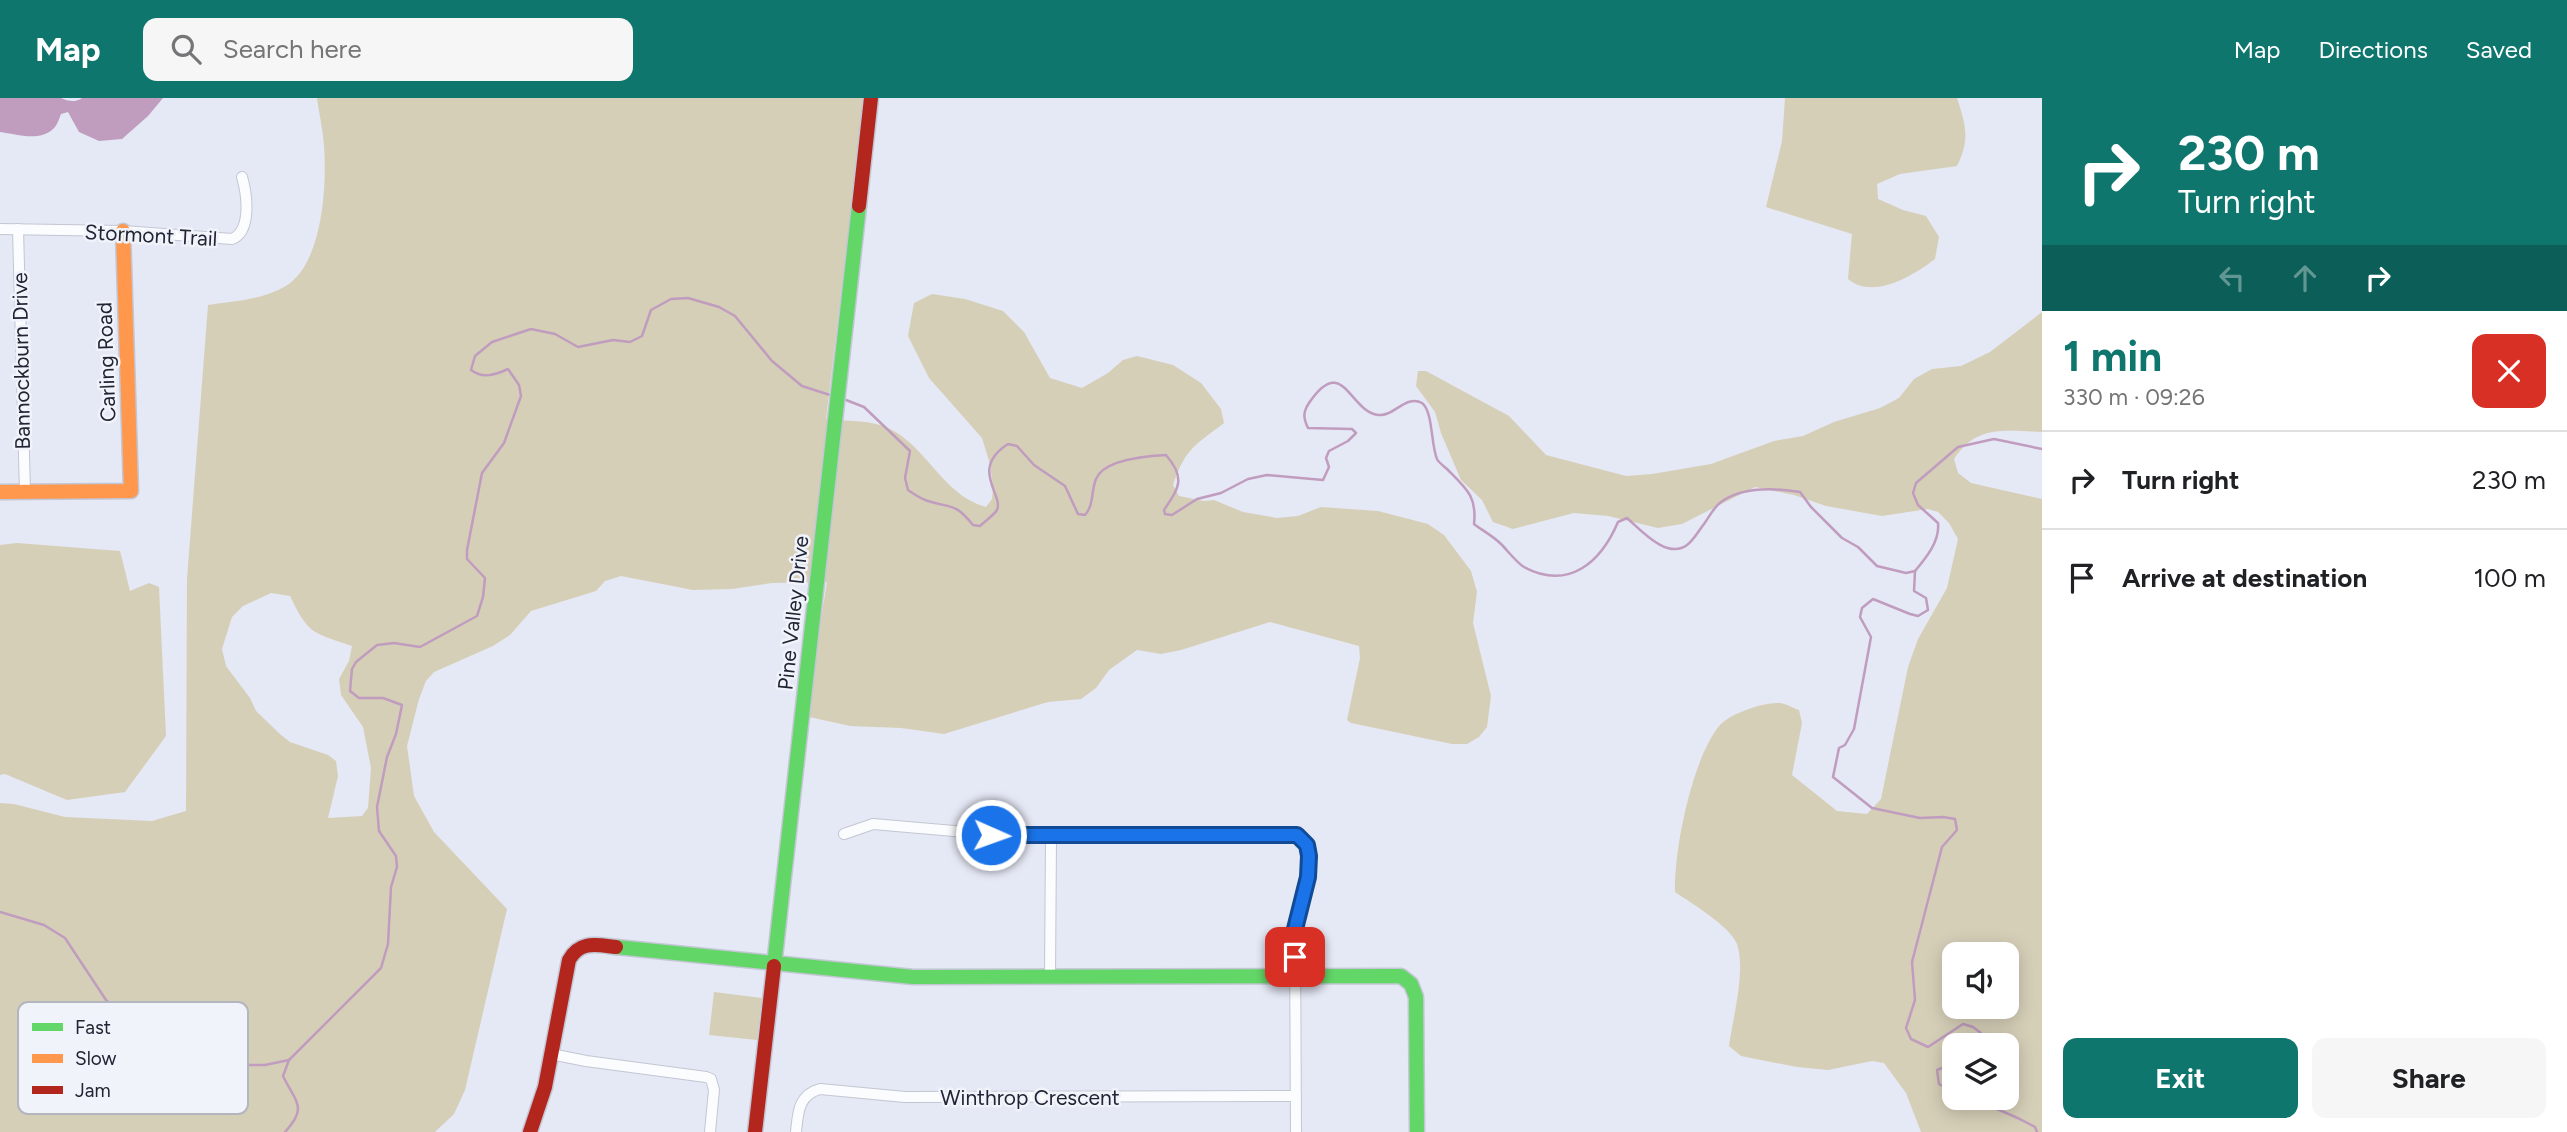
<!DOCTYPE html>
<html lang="en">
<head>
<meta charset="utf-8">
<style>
	body { margin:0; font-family:Figtree,sans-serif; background:#f6f6f6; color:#202124; height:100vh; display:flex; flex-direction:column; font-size:26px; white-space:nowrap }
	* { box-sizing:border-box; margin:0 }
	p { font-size:23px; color:#757577 }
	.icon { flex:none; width:38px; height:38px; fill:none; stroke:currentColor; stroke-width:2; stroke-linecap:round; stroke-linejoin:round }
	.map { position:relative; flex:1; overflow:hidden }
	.panel { display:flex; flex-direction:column; background:#fff; width:525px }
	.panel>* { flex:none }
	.hud { background:#0f766e; color:#fff; overflow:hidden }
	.controls { position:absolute; left:1942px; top:844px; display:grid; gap:14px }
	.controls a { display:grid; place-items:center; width:77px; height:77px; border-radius:14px; background:#fff; box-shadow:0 4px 18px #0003; font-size:35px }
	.pin { position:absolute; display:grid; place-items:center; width:60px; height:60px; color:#fff; margin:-30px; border-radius:14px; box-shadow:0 4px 10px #0006 }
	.me { position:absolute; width:77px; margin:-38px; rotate:92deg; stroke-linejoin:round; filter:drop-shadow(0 0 5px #0008) }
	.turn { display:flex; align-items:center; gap:24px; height:147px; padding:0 21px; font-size:32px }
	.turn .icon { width:91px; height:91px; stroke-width:2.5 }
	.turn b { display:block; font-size:49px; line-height:60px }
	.lanes { display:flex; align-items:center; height:66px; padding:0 21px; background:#0003; justify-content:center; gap:35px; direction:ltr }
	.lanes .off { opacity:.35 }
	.round { display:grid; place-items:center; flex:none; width:74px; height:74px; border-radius:14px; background:#f6f6f6 }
	.head { display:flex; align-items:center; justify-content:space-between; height:119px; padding:0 21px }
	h1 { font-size:42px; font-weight:700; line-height:52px; color:#0f766e }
	.cta { display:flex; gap:14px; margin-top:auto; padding:14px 21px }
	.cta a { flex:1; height:80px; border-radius:14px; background:#0f766e; color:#fff; font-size:28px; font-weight:700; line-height:80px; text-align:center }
	.cta a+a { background:#f6f6f6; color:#202124 }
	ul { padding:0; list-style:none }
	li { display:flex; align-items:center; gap:21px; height:98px; padding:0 21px; border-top:2px solid #e0e0e0 }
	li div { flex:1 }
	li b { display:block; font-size:26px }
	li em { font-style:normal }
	header { display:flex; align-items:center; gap:42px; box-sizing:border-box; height:98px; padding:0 35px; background:#0f766e; color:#fff }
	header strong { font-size:33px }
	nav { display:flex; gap:38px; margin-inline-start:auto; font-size:24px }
	.search { width:490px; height:63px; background:#f6f6f6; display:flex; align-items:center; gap:18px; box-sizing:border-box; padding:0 24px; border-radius:14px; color:#757577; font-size:26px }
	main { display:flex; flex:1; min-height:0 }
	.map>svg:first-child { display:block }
	.green { fill:#d6cfb8; fill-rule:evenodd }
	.water { fill:#c09cbe }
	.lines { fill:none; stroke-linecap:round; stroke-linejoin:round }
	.stream { stroke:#c09cbe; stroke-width:2.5 }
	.street-casing { stroke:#c3c6d3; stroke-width:12 }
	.fast-casing { stroke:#c3c6d3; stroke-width:17 }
	.slow-casing { stroke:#c3c6d3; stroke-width:17 }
	.jam-casing { stroke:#c3c6d3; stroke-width:17 }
	.street { stroke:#fbfcfe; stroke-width:10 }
	.fast { stroke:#63d668; stroke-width:14 }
	.slow { stroke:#ff974d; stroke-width:14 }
	.jam { stroke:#b3261e; stroke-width:14 }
	.route-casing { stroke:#114b97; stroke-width:18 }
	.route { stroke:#1a73e8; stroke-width:12 }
	.labels { text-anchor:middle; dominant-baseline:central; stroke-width:5; stroke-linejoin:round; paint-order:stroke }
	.street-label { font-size:21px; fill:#212433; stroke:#f1f3fb }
	.key { fill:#f1f3fb; stroke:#b3b5bf; stroke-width:2 }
	.key-label { font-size:19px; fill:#212433 }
</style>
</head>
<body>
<header>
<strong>Map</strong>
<div class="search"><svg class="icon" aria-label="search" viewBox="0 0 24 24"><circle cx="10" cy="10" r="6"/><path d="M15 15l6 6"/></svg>Search here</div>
<nav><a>Map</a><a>Directions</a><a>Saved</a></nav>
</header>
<main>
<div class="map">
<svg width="2042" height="1034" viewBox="0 0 2042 1034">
	<rect width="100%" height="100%" fill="#e5e8f5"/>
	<g class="green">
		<path d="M317,0H864L826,321C843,323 864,322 880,327C925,341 940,397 986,409L992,401L993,390L990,366L982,340L929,280L908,238L914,205L932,196L965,201L1003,213L1024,234L1050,280L1082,290L1108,275L1123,262L1137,258L1173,267L1201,285L1221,311L1224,325C1195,347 1185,351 1173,387L1179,398L1204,403L1214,402L1243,414L1277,420L1298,418L1321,409L1378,413L1428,426L1444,437L1471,473L1477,494L1473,525L1491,598L1487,629L1479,639L1467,646H1452L1351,625L1347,622L1360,560L1359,548L1270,524L1181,552L1161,556L1137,552L1109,572L1096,590L1081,601L1048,604L944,636L901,630L850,628L805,618L827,484L772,485L732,491L693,492L621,478L605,483L596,493L531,513L510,537L493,548L434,574L426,583L419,601L407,648L414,698L434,734L507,811L465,992L454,1016L435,1034H0V705L14,706L65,719L152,723L186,713L187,481L208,207C234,203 262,202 286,188C323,165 327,87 324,48C323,32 319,16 317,0ZM271,495L290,498C309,537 312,534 352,548L349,563L339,581L341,597L363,629L371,670L368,710L362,718L328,720L338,678L336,663L328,657L290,644L281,637L256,613L250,600L226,568L222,551L232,519L243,508Z"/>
		<path d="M1785,0H1957C1966,27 1970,42 1957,68L1900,76L1877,86L1878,101L1903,112L1926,118L1939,139L1935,161C1913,178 1873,202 1848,181L1852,136L1766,109L1782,43Z"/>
		<path d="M2042,214V334C2005,333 1977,326 1954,361L1958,375L1971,385L2042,401V1034H1921L1906,995L1884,965L1872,963L1828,972L1797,969L1741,958L1729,948C1733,919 1746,873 1737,846C1730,828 1691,805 1675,794C1674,751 1692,662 1719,628C1729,616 1763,604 1779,605C1785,605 1793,610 1799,612L1802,625L1792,677L1837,713L1867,716L1881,701L1908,569L1918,541L1947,490L1958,441L1949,425L1938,414L1928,411L1882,418L1826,408L1794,397L1755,389L1682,426L1658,430L1608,418L1574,415L1513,431L1493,424L1482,402L1461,382L1441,335L1435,314L1416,288L1418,273H1426L1509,318L1546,357L1626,378L1652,376L1711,366L1774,343L1803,338L1834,324L1880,310L1899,300L1914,281L1932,271L1961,268L1990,254ZM1955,856H2007V908H1955ZM1955,947H2007V999H1955Z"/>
		<path d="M17,445L120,453L130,493L149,485L159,489L166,638L125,694L67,702L5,676L0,677V447Z"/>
		<path d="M714,894L762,900L757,942L709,937Z"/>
	</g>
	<path class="water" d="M0,0H61C68,3 75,5 82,0H163L148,18L122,41L99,43L79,34L68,14L61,16C59,21 57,28 53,31C39,44 16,36 0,34Z"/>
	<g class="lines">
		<g class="stream">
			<path d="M846,302L864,309L910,353L905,380L908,392C914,396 921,401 928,403C953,411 954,404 973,427L980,428C985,423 994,417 997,412C1004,397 969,371 1008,346L1017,348L1034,367L1065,388L1078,416L1085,417C1094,407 1091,393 1096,381C1104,361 1147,358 1166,357C1186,380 1179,390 1164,412L1165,416L1172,417L1197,401L1221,395L1248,381L1267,377L1323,382L1329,369L1326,360L1329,353L1348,343L1356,335L1352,331L1308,330C1303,320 1303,314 1309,305C1343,255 1349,313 1378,317C1394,319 1406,296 1422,305C1433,313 1431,348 1437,361C1439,365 1445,369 1448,372C1467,391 1477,399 1474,426C1483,433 1493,438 1501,446C1508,453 1516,464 1524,469C1569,493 1601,464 1618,424L1627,420C1641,432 1667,462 1687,447C1694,442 1699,432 1704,426C1709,419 1714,409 1721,404C1742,389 1775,390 1800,394L1811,409L1842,440L1858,449L1877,468L1906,475L1915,473"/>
			<path d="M1915,473L1914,493L1926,500L1928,512L1918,518L1910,516L1873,501L1862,510L1860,519L1871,539L1854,631L1845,647L1839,650L1833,679L1872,710L1920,720L1943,719L1955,721L1957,732L1942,749L1912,864L1915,902L1906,930L1911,941L1928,949L1963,926L1973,929L1981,935L1983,947"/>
			<path d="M1915,473C1926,460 1940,443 1938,425L1918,407L1913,395L1916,385L1958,349L1994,341L2042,351"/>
			<path d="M0,814L44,827L65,840L106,902L128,920L143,956L167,963L206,960L247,967H265L289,962"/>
			<path d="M1955,965L1937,972L1939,986L1955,995"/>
			<path d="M1962,999C1988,1007 2012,1016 2035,1029L2037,1034"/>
			<path d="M285,1034C308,1009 296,1005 283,978L289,962L381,870L388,846L391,789L397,769L396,758L379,733L377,709L387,659L396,636L402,607L383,600H359L350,593L352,571L356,564L377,547L394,545L420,549L477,518L483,499L485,480L467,461V452L482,375L504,345L521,298L519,287L508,271C495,277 483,281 471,272L475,258L492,244L531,231L555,236L578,249L613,242L630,244L642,238L651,212L671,201L688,200L719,209L735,218L772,263L802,288L830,297"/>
		</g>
		<defs>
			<g id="street">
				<path d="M0,131L123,133L232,141C252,133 247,96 242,79"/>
				<path d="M18,131L25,394"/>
				<path d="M844,736L873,726L1012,738L1288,735L1297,737L1307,747L1308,779L1295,837L1296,1034"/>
				<path d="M1050,878L1051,739"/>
				<path d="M551,956L586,963L706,979L711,981L714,992L710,1034"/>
				<path d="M796,1034C798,1015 798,997 820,991L905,999L1296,998"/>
			</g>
			<g id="fast">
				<path d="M616,849L913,879L1401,878L1411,886L1416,899L1417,1034"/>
				<path d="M774,868L859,108"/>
			</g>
			<path id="slow" d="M0,394L131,393L123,133"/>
			<g id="jam">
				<path d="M859,108L871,0"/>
				<path d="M530,1034L545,989L569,862C580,842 597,847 616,849"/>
				<path d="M755,1034L774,868"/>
			</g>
		</defs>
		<use href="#street" class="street-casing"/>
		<use href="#fast" class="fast-casing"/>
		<use href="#slow" class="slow-casing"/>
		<use href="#jam" class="jam-casing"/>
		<use href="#street" class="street"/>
		<use href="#fast" class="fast"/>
		<use href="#slow" class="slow"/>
		<use href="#jam" class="jam"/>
	</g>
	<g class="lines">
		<defs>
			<path id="route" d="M991,737H1297L1307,747L1309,758L1308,779L1295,831V859"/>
		</defs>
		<use href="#route" class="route-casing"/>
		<use href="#route" class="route"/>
	</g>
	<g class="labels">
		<g class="street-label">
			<text transform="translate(151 137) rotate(3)">Stormont Trail</text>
			<text transform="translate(21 263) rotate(-91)">Bannockburn Drive</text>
			<text transform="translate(106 264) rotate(-92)">Carling Road</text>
			<text transform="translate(793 515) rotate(-84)">Pine Valley Drive</text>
			<text x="1030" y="999">Winthrop Crescent</text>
		</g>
	</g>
	<rect x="18" y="904" width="230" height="112" rx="10" class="key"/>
	<rect x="32" y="925" width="31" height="8" fill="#63d668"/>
	<rect x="32" y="956" width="31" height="9" fill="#ff974d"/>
	<rect x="32" y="988" width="31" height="8" fill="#b3261e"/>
	<g class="key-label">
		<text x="75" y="936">Fast</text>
		<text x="75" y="967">Slow</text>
		<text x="75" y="999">Jam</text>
	</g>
</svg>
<div class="controls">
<a><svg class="icon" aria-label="sound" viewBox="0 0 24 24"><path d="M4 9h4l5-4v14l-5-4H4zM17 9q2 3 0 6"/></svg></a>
<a><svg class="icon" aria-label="layers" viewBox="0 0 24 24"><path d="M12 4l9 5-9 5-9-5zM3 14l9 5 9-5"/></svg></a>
</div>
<div class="pin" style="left:1295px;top:859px;background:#d93025"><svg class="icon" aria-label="arrive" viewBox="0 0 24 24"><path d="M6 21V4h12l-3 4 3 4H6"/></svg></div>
<svg class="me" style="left:991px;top:737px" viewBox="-20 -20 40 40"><circle r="17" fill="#1a73e8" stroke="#fff" stroke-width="3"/><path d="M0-11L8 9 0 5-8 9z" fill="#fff"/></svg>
</div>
<section class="panel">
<div class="hud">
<div class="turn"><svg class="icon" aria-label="right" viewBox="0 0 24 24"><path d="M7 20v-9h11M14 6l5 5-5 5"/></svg><div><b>230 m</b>Turn right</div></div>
<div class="lanes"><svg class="icon off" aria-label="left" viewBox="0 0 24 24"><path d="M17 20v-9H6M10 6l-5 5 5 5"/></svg><svg class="icon off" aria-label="ahead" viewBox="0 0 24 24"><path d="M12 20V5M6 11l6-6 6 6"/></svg><svg class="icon" aria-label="right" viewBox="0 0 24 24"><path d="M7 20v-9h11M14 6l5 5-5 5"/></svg></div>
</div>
<div class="head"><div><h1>1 min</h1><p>330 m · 09:26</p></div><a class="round" style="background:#d93025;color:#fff"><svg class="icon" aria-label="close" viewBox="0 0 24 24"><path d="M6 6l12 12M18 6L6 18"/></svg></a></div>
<ul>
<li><svg class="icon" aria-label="right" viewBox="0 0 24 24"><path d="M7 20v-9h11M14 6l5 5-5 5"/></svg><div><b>Turn right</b></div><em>230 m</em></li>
<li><svg class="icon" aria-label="arrive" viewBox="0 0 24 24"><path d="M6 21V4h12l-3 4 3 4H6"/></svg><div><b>Arrive at destination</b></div><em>100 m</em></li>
</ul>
<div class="cta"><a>Exit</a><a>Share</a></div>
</section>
</main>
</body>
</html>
